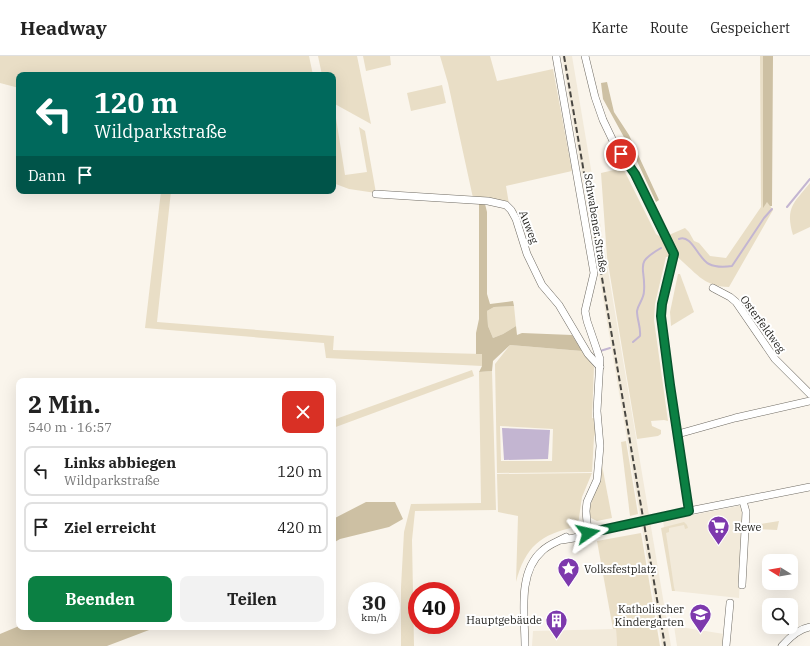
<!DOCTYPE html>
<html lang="de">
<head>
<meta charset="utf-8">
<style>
	body { margin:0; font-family:"IBM Plex Serif",serif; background:#f2f2f2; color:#222; height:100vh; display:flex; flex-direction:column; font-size:15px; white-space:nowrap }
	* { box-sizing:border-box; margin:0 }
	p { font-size:13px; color:#767676 }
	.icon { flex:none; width:22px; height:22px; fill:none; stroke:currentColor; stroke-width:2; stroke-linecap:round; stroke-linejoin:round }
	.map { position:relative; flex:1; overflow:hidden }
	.panel { position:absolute; left:16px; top:322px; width:320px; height:252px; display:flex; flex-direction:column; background:#fff; border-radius:8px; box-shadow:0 4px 16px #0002 }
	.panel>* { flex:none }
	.hud { position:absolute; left:16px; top:16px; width:320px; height:122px; border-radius:8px; box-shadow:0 4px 16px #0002; background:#00695c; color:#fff; overflow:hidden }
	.needle { width:26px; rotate:281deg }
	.fabs { position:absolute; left:762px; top:498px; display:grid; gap:8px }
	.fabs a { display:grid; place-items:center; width:36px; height:36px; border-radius:8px; background:#fff; box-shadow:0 4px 16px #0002; font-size:20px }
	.speed { position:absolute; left:348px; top:526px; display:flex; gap:8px; font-size:20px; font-weight:700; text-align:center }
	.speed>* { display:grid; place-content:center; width:52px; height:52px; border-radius:50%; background:#fff; box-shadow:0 4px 16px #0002; line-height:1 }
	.speed small { font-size:10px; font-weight:400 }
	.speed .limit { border:6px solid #d22; background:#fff; color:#111 }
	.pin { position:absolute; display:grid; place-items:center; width:34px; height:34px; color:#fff; margin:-17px; border:2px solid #fff; border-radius:50%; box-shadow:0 1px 4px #0007 }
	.me { position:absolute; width:44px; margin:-22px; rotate:79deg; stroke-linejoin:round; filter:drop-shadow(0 0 3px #0008) }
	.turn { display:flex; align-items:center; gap:14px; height:84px; padding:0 12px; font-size:18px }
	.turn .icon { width:52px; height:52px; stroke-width:2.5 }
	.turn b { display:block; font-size:28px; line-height:34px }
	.then { display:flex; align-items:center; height:38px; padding:0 12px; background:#0003; gap:8px; font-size:15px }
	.round { display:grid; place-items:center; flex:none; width:42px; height:42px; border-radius:8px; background:#f2f2f2 }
	.head { display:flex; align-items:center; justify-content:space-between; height:68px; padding:0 12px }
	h1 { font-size:24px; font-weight:700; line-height:30px }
	.action { display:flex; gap:8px; margin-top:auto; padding:8px 12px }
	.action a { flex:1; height:46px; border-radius:8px; background:#0b8043; color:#fff; font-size:16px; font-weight:700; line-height:46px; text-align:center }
	.action a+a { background:#f2f2f2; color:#222 }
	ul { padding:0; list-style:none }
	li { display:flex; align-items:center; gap:12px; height:50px; margin:0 8px 6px; padding:0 4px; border:2px solid #e0e0e0; border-radius:8px }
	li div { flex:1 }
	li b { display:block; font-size:15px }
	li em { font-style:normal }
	header { display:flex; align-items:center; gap:24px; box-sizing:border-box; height:56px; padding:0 20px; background:#fff; border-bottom:1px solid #e0e0e0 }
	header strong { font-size:19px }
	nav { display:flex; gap:22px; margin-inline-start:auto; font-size:14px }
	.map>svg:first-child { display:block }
	.built { fill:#f2eada }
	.green { fill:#e9dec6; fill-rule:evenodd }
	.forest { fill:#cdc0a3 }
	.water { fill:#c3b5d1 }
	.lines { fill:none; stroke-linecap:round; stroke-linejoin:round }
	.stream { stroke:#c3b5d1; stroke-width:2 }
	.minor-casing { stroke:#6f6b63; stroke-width:8 }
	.minor { stroke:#fff; stroke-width:7 }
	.rail { stroke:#494742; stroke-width:2; stroke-dasharray:6 3; stroke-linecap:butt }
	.route-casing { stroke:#07532c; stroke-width:10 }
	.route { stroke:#0b8043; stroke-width:7 }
	.labels { text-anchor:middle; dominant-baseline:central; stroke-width:4; stroke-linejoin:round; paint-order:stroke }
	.street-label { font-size:11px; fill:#252420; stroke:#fff }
	.poi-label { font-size:11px; fill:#252420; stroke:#fff; text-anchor:start }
</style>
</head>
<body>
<header>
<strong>Headway</strong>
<nav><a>Karte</a><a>Route</a><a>Gespeichert</a></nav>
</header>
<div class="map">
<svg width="810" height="590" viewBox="0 0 810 590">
	<rect width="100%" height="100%" fill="#faf5ec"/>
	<g class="built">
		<path d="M562,0H572L671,590H662Z"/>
		<path d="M743,449L739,542L674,535L663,465Z"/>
		<path d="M674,570L724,578L725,581L724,590H677Z"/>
		<path d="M616,573L617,590H532L533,575Z"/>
	</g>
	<g class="green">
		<path d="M0,0H309L313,19H19V32L0,27Z"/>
		<path d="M318,0H357L371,68L333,47V19H322Z"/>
		<path d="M363,0H390L391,9L366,15Z"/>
		<path d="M440,0H490L497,25L553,13L572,115L506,130L509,148L473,142L448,27Z"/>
		<path d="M760,0H763V151L767,145L773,154L729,231C703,231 695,215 676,200L666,201L655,248L654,264L668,365L664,364L651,365L652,370L661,374V378L658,380L637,383L607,201L601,117L623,112L656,178L662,182L685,172L689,176L694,185L699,187L710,200L726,202L761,151Z"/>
		<path d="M442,29L446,47L411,55L407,37Z"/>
		<path d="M333,55L335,56L345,119L367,116L359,71L365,75L376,137L349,133L333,127Z"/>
		<path d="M810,127V171L793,179C785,151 794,147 810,127Z"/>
		<path d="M161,135H171L157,266L334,280L333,294L482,298V310L326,302L324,287L145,272Z"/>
		<path d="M678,218H680L694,256L671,270L670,256Z"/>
		<path d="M514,250L516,270L503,278L493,282L488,270L487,255L494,251Z"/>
		<path d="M510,289L582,295L594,311L592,362L596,363V376L594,381L592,416L497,417L495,308ZM500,370L553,373L552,405H501Z"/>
		<path d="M472,314L474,320L333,372V364Z"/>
		<path d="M492,315L496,454L415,455L412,484L414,590H401V531L404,476L411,448L481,447L479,316Z"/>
		<path d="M626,385L638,458L630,460L621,386Z"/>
		<path d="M602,409L612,462L597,465L591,462L589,455Z"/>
		<path d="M592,417L582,441L578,469L575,471C541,478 525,491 516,526L518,460L498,456L497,418Z"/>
		<path d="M779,465L777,474L754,473V469Z"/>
		<path d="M684,466L687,469L688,472L685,473L684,469L669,472V476L666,477L674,531L675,535H672L661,472Z"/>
		<path d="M641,477L660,590H617L616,573H613L597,485Z"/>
	</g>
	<g class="forest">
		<path d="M763,0H773L772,150H770L767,146L763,152Z"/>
		<path d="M607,26L614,56L629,79L659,144L656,146L636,103L603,43L601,27Z"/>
		<path d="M479,148H485L487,156V238L490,248L513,245L514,250L494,251L487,255L488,270L493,282L503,278L516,270L517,279L522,277L572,279L582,295L510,289L493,305L492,315L479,316L482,310V298H476V277L479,263Z"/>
		<path d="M366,446H395L403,463L389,471L340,483L333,487V463Z"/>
		<path d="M19,570V571H157L107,590H0V578Z"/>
	</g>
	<path class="water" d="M502,372L550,374L548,403L504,404Z"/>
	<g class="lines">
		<g class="stream">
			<path d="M787,151L810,123"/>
			<path d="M679,183C691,177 699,204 709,208C715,211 725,211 732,210L764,162L772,153"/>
			<path d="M633,286L640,280C641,271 637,264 637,255C638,248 644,243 644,235C646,210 633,208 661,192"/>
			<path d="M600,295L610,292"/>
		</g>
		<defs>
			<g id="minor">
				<path d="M556,0L594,217L585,255L587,265L600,303L597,355L600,390L597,424L587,446L586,455L588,477"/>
				<path d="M585,0L595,41L603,64L614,87L635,118L674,198L662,248L661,260L670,329L689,455"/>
				<path d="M376,138L488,145L506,149L511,154L516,163L527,198L542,229L559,249L588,298L600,311"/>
				<path d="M713,232L730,241L736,246L775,303L810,338"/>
				<path d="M678,378L735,362L810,345"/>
				<path d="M562,484L574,482L588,477L689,455L810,431"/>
				<path d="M742,529L746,456L743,445"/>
				<path d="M525,590C525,560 517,517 542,495C549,488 557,486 566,481"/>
				<path d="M726,590L730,547"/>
				<path d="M782,590C789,582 799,573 810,571"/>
			</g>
		</defs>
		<use href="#minor" class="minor-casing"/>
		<use href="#minor" class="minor"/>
		<path class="rail" d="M564,0L665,590"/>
	</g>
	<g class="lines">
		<defs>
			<path id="route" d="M588,477L689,455L670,329L661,260L662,248L674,198L635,118L621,98"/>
		</defs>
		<use href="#route" class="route-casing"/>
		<use href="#route" class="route"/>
	</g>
	<defs>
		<symbol id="supermarket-pin" viewBox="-11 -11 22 30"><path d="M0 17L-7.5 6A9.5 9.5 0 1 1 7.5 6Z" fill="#7d39ad" stroke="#fff"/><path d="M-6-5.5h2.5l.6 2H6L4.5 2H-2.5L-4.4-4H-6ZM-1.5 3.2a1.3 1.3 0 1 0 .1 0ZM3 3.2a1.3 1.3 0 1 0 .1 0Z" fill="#fff"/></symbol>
		<symbol id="sight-pin" viewBox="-11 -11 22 30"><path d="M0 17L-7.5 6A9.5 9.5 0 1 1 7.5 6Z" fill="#7d39ad" stroke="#fff"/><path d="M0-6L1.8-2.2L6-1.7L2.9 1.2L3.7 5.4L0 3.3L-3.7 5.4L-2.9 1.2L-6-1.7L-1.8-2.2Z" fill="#fff"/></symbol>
		<symbol id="school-pin" viewBox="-11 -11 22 30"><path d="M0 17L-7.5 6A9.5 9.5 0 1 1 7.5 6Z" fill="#7d39ad" stroke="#fff"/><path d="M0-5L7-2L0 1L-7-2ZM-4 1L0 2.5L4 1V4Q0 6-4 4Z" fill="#fff"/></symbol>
		<symbol id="building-pin" viewBox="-11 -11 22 30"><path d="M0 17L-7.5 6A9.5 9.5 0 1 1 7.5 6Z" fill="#7d39ad" stroke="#fff"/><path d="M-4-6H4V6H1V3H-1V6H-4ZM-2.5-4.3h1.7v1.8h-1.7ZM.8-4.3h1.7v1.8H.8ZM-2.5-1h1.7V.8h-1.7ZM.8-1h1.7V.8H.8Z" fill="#fff"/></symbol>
	</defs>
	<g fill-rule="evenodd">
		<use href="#supermarket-pin" x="706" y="458" width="25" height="34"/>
		<use href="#sight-pin" x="556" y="500" width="25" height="34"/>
		<use href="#school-pin" x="688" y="546" width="25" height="34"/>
		<use href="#building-pin" x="544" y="552" width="25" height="34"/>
	</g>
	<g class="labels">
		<g class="street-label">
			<text transform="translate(596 167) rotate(81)">Schwabener Straße</text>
			<text transform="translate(529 171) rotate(69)">Auweg</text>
			<text transform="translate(763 268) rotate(54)">Osterfeldweg</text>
		</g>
		<g class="poi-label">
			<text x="734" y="471">Rewe</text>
			<text x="584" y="513">Volksfestplatz</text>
			<text x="684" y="553" text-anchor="end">Katholischer<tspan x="684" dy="13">Kindergarten</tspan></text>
			<text x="542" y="564" text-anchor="end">Hauptgebäude</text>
		</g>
	</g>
</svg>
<div class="fabs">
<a><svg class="needle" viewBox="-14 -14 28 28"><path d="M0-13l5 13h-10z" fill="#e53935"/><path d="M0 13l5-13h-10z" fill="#767676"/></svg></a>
<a><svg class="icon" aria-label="search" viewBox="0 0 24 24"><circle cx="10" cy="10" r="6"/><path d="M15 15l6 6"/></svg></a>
</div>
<div class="speed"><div>30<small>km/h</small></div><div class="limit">40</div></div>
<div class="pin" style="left:621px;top:98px;background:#d93025"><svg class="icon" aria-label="arrive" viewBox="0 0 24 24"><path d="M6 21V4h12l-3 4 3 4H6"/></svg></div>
<svg class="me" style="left:588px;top:477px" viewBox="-20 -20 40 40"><path d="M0-17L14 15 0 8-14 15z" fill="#0b8043" stroke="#fff" stroke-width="4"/></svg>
<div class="hud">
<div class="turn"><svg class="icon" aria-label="left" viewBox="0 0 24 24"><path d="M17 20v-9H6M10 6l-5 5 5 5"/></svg><div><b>120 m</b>Wildparkstraße</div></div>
<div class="then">Dann<svg class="icon" aria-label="arrive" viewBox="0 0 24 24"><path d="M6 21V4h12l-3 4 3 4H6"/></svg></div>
</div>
<section class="panel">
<div class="head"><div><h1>2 Min.</h1><p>540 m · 16:57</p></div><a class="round" style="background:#d93025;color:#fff"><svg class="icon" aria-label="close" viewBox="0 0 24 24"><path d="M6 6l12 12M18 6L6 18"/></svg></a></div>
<ul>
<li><svg class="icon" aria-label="left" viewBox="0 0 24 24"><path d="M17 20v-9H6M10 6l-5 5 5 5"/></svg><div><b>Links abbiegen</b><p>Wildparkstraße</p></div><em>120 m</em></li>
<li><svg class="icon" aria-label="arrive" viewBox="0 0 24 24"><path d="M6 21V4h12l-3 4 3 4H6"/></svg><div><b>Ziel erreicht</b></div><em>420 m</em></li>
</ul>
<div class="action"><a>Beenden</a><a>Teilen</a></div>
</section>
</div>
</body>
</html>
